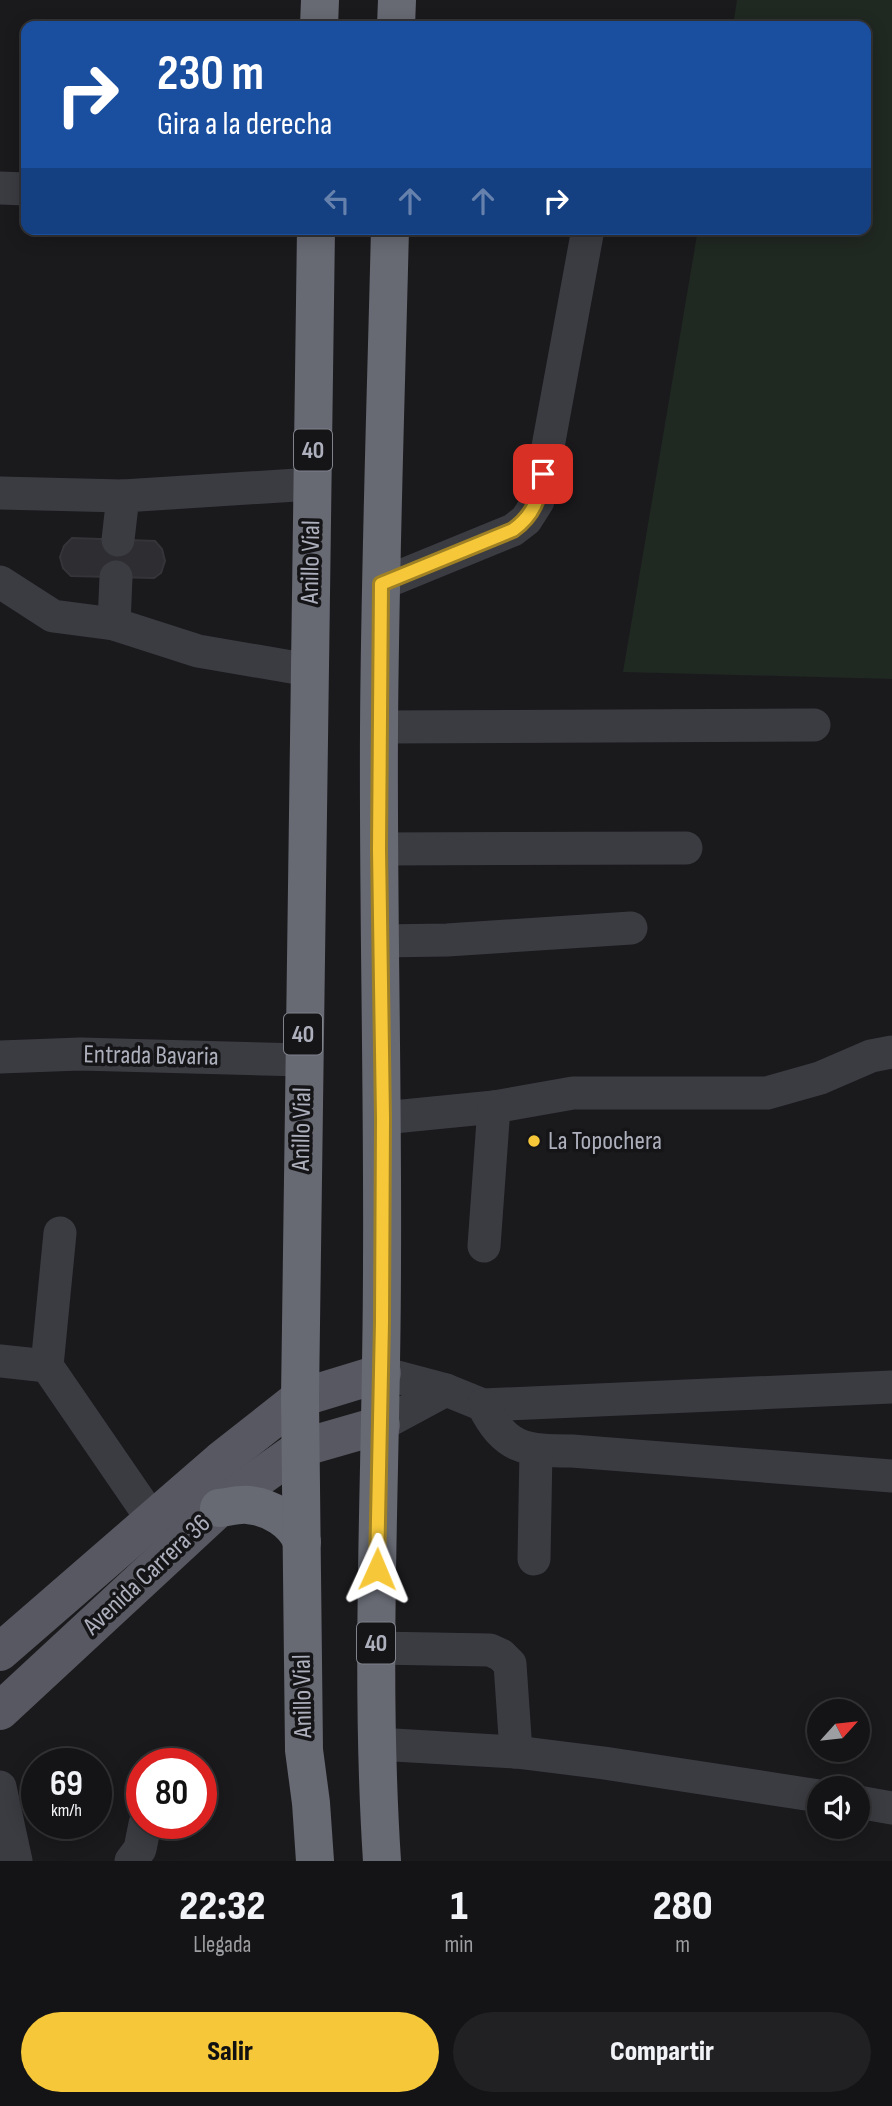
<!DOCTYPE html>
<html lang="es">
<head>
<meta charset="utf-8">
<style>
	body { margin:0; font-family:"Sofia Sans Condensed",sans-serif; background:#212123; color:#f1f3f6; height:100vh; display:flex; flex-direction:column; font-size:26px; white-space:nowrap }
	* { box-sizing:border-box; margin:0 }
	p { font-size:23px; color:#9d9ea1 }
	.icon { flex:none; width:38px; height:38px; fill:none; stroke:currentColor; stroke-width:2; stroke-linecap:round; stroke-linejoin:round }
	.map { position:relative; height:1861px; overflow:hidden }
	.drawer { display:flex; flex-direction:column; background:#141416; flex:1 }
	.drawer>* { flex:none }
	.banner { position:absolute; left:21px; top:21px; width:850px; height:214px; border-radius:14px; box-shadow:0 4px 18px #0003,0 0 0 2px #333335; background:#1a4fa0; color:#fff; overflow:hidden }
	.needle { width:46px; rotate:63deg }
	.tools { position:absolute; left:807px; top:1699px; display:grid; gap:14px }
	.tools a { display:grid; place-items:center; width:63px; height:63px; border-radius:50%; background:#141416; box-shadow:0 4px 18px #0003,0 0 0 2px #333335; font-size:35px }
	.speed { position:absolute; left:21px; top:1748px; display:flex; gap:14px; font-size:35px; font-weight:700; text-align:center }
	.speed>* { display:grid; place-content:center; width:91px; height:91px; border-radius:50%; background:#141416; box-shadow:0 4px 18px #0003,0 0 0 2px #333335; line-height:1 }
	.speed small { font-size:18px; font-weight:400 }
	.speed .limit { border:10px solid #d22; background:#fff; color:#111 }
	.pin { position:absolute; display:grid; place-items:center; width:60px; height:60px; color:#fff; margin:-30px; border-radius:14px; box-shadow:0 4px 10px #0006 }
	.me { position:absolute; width:77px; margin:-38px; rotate:1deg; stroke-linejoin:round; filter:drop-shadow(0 0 5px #0008) }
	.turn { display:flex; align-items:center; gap:24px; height:147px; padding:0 21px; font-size:32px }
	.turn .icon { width:91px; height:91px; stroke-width:2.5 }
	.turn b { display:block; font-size:49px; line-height:60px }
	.lanes { display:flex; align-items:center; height:66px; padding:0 21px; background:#0003; justify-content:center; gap:35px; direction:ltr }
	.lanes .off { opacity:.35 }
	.eta { display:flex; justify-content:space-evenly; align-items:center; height:119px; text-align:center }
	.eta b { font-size:42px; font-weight:800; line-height:49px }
	.cta { display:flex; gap:14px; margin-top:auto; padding:14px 21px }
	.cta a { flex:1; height:80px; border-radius:42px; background:#f6c839; color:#111; font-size:28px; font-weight:800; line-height:80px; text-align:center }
	.cta a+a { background:#212123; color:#f1f3f6 }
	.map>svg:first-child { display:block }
	.green { fill:#202822 }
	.building { fill:#2e2d31; stroke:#353439; stroke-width:2 }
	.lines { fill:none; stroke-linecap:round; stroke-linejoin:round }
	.minor { stroke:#3b3c42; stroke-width:33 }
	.major { stroke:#575861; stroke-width:38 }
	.highway { stroke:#676973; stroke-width:38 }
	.route-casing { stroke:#a08225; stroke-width:18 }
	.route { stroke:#f6c839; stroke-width:12 }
	.poi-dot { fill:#f6c839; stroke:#151518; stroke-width:2.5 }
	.labels { text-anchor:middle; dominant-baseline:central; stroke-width:7; stroke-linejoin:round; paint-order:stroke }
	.shield { fill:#151518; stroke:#7f828b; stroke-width:2 }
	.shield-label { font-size:24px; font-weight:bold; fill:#adb0bc }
	.street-label { font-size:26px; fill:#adb0bc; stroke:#151518 }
	.poi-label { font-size:26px; fill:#adb0bc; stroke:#151518; text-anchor:start }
</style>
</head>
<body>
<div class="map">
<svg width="892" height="1861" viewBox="0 0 892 1861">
	<rect width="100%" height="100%" fill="#1a1a1d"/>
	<path class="green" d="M737,0H892V679L623,672L698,229H866V26H733Z"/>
	<path class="building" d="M72,538L155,541L162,549L165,561L161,573L154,578L71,576L63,568L60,557L64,546Z"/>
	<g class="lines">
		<g class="minor">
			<path d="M0,188L26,189"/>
			<path d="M0,493L123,496"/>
			<path d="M118,540L123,496L312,484"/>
			<path d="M116,577L114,624L198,651L309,670"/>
			<path d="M0,582L53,616L114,624"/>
			<path d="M381,584L513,530L526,520L538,501L588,229"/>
			<path d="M379,727L814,725"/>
			<path d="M379,849L686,848"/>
			<path d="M380,941L447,940L631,928"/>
			<path d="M0,1057L80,1054L303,1060"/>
			<path d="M383,1118L494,1107L573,1093H767L820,1078L871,1056L892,1052"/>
			<path d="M484,1246L494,1107"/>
			<path d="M0,1361L47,1366L152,1519"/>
			<path d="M47,1366L60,1233"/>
			<path d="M382,1373L446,1390L483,1405L892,1387"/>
			<path d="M483,1405C505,1449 525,1451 572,1451L892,1476"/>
			<path d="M381,1425L446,1390"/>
			<path d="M534,1559L536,1450"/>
			<path d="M376,1648L490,1650L501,1655L510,1664L516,1752"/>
			<path d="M377,1744L516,1752L604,1763L819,1796"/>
			<path d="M0,1787L16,1861"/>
			<path d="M858,1802L892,1808"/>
			<path d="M131,1861L140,1849L145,1824"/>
		</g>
		<g class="major">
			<path d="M0,1652L220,1461L300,1398L382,1373"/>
			<path d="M0,1711L219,1508L260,1477L301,1448L381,1425"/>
		</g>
		<g class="highway">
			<path d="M319,26L320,0"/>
			<path d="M396,26L397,0"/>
			<path d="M219,1508C228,1507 239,1504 248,1505C270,1507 294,1521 302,1542"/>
			<path d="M315,1861L311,1803L304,1750L300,1398L316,229"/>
			<path d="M382,1861C369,1662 382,1462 382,1262C383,1085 378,907 379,729C380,563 386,396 390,229"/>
		</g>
	</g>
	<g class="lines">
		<defs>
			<path id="route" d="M377,1569L382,1322L383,1118L379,849L381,584L513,530C534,515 539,498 543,474"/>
		</defs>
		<use href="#route" class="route-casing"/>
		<use href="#route" class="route"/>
	</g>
	<circle class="poi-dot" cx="534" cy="1141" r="7"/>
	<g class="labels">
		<g class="shield">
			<rect x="294" y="429.5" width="38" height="41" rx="5"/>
			<rect x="284" y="1013.5" width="38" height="41" rx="5"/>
			<rect x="357" y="1622.5" width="38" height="41" rx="5"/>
		</g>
		<g class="shield-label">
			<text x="313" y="450">40</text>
			<text x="303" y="1034">40</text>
			<text x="376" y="1643">40</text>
		</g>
		<g class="street-label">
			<text transform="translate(311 562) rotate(-89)">Anillo Vial</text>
			<text transform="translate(151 1056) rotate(1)">Entrada Bavaria</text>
			<text transform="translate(302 1129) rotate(-89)">Anillo Vial</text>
			<text transform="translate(147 1575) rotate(-43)">Avenida Carrera 36</text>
			<text transform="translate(303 1696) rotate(-91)">Anillo Vial</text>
		</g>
		<g class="poi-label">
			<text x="548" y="1141">La Topochera</text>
		</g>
	</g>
</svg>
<div class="tools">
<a><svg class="needle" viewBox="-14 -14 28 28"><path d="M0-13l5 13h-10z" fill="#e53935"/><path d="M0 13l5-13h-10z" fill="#9d9ea1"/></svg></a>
<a><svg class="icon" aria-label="sound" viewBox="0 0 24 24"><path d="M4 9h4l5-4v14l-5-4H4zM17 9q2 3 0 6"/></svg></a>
</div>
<div class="speed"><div>69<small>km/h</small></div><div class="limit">80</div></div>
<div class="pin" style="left:543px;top:474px;background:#d93025"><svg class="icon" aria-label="arrive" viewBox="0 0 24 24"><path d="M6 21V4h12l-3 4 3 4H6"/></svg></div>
<svg class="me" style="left:377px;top:1569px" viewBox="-20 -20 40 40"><path d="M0-17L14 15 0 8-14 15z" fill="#f6c839" stroke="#fff" stroke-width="4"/></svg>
<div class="banner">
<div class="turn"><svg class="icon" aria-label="right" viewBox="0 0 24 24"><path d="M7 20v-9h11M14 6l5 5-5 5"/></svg><div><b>230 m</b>Gira a la derecha</div></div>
<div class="lanes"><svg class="icon off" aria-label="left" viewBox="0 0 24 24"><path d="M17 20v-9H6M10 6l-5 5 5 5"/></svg><svg class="icon off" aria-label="ahead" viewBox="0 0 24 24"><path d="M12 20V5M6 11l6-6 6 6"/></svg><svg class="icon off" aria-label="ahead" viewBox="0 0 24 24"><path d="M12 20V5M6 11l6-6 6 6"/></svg><svg class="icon" aria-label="right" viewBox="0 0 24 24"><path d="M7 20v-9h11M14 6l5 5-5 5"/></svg></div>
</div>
</div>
<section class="drawer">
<div class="eta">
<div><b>22:32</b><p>Llegada</p></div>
<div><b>1</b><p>min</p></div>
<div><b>280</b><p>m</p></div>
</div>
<div class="cta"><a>Salir</a><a>Compartir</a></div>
</section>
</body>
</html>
